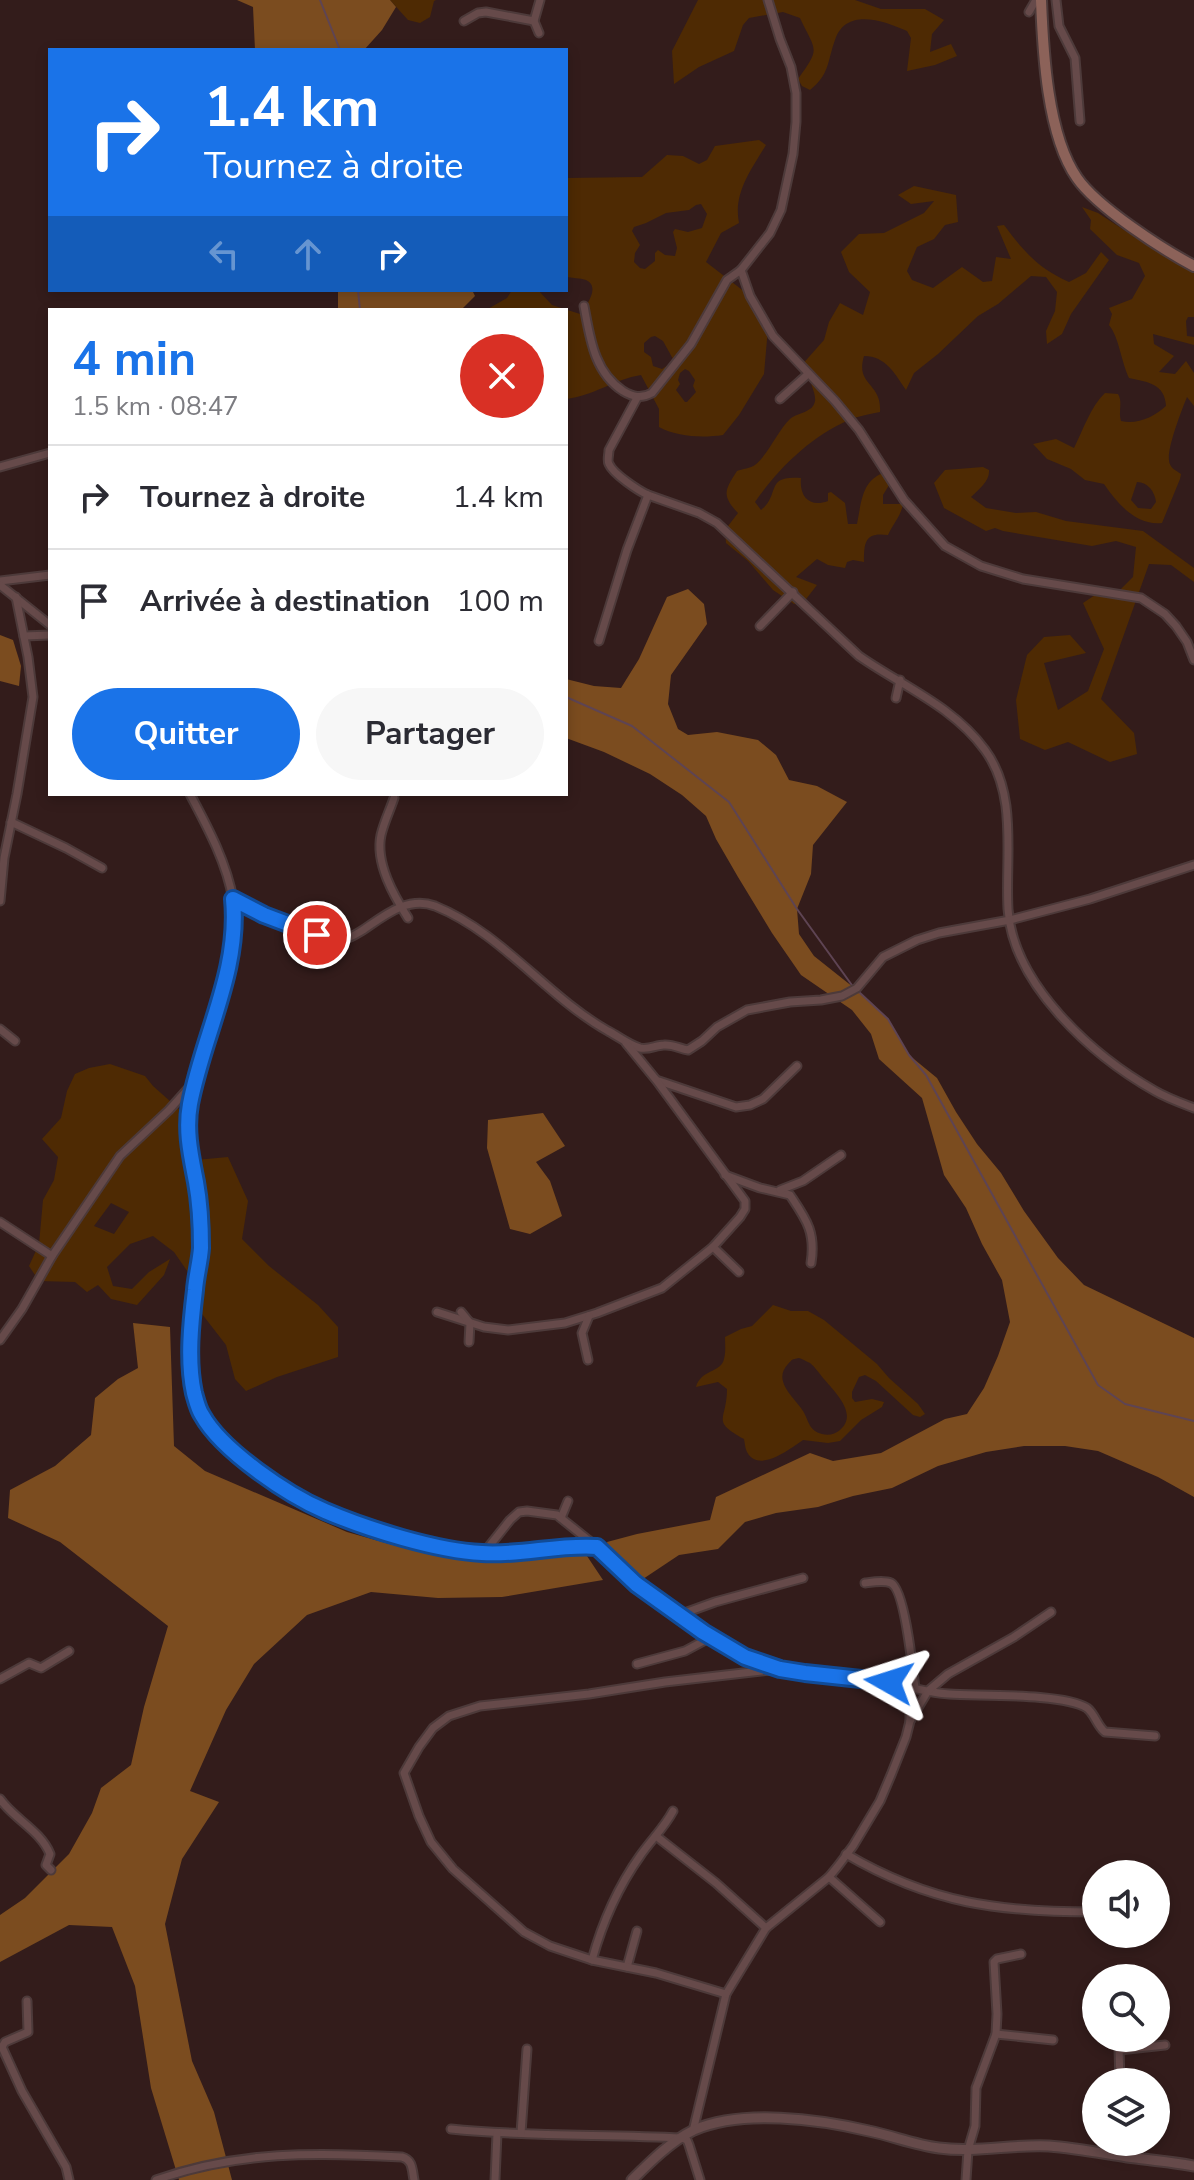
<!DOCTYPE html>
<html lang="fr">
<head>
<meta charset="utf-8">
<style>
  body { margin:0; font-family:"Nunito Sans",sans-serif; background:#f7f7f7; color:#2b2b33; height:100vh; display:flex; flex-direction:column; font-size:30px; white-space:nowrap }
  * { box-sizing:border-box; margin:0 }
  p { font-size:26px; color:#7c7c81 }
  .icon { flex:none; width:44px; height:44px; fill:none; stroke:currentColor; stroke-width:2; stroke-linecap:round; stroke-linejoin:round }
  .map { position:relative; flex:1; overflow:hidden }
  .sheet { position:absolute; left:48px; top:308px; width:520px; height:488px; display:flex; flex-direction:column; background:#fff; border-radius:0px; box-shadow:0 4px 12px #0003 }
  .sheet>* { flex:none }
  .banner { position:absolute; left:48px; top:48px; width:520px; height:244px; border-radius:0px; box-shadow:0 4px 12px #0003; background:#1a73e8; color:#fff; overflow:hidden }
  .tools { position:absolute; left:1082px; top:1860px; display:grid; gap:16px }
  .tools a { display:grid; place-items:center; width:88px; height:88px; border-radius:50%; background:#fff; box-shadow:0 4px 12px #0003; font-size:40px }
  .pin { position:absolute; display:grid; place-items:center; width:68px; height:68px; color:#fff; margin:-34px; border:4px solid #fff; border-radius:50%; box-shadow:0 2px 8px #0007 }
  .me { position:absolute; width:88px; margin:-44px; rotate:276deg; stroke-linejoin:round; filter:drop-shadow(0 0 6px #0008) }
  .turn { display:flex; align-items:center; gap:28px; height:168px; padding:0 24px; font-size:36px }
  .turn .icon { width:104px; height:104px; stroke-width:2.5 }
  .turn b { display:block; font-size:56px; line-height:68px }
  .lanes { display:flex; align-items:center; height:76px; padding:0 24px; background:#0003; justify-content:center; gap:40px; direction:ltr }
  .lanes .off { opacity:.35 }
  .round { display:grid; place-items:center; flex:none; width:84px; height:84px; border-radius:42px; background:#f7f7f7 }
  .summary { display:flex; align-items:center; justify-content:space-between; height:136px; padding:0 24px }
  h1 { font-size:48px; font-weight:700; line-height:60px; color:#1a73e8 }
  .primary-button { display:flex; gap:16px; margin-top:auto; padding:16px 24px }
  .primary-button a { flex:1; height:92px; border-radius:48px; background:#1a73e8; color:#fff; font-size:32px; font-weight:700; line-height:92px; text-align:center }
  .primary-button a+a { background:#f7f7f7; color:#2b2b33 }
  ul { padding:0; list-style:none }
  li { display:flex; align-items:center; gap:24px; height:104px; padding:0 24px; border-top:2px solid #e1e1e2 }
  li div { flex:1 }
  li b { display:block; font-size:30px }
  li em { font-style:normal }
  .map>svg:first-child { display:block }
  .green { fill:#4e2a03; fill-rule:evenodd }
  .forest { fill:#7b4c1f }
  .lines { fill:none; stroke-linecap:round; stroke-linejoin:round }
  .stream { stroke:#5e4453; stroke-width:2 }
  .minor-casing { stroke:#4d3a3a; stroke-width:11 }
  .tertiary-casing { stroke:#4d3a3a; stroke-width:13 }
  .secondary-casing { stroke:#4d3a3a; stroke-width:14 }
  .minor { stroke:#664a4a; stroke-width:7 }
  .tertiary { stroke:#664a4a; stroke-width:9 }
  .secondary { stroke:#8c6259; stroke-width:10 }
  .route-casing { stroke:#114b97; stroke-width:20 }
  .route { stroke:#1a73e8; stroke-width:14 }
</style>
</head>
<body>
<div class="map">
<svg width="1194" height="2180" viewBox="0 0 1194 2180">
  <rect width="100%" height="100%" fill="#331c1b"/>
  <g class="green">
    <polygon points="390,0 436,0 434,1 430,17 420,23 408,20"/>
    <path d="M698 0H855L881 9H925L944 20 932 34 930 52 951 44 957 56 935 65 907 71 911 38 907 31C884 21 846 7 835 40 827 62 830 74 810 90L802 86 798 79C821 47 816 52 800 18L783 12 749 18 743 25 734 51 699 67 674 84 672 51Z"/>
    <path d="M759 140 766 145C751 170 733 193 739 223L721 233 706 262 750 296 768 328 764 374 739 415 723 435C702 438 678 437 659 427V409L641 375C615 379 593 396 566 399V310H486L507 298 512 290H538L552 305 580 314C586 306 601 287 586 280 580 278 572 278 566 277V178L642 177 667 155 683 156 699 164 707 160 715 146ZM701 204 707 214 702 228 688 232 675 229 673 232 677 248 675 256 665 255 658 250 655 253V261L645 269 640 268 634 262 635 253 640 245 632 231 634 227 646 223 666 213 689 210 696 205ZM655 336 663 341 673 359 671 363 662 369 653 366 651 357 644 352V343L651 337ZM685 369 689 371 695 380 693 386 696 392 687 402H685L676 390 680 384 678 380 680 373Z"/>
    <path d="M914 186 956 195 958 222 945 225 934 239 917 247 907 271 912 280 933 288 962 267 983 282 992 281 996 257 1011 259 997 226 1004 225C1024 252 1038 268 1069 282L1086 273 1101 252 1109 260 1071 314 1062 334 1047 344 1046 331 1055 311 1057 292 1046 277 1031 276 998 304 978 316 938 354 914 373 906 390C895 374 886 356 864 356 855 386 882 382 880 412 870 414 859 416 849 420 810 437 779 468 755 502L761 510C781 494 764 475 801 478 799 497 810 508 828 501V493L831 492 845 503 848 524H857C862 499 862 477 890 471L894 477 883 495V504H903C901 516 893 524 888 535 865 532 864 542 864 562L853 560 847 562 845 568 828 565 817 559 796 577 817 585 803 603 794 604 773 590 748 561 726 543 725 530 738 513C721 495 725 490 737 471 742 469 751 468 755 465 768 455 778 430 790 419 798 412 813 413 815 401 816 393 810 385 810 377L800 367 824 340 829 322 840 303 863 315 870 292 849 272 841 252 859 234 884 233 924 213 934 201 911 204 898 195Z"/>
    <path d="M1082 207 1098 213 1150 247 1194 269V317H1188L1186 321 1187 336 1194 337V345L1153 334 1154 344 1174 356 1159 372 1175 374 1186 361 1194 373V406L1187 397C1182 409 1167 448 1169 460 1169 467 1175 470 1181 474L1180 479 1162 523C1136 526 1117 503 1104 484L1085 480 1071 469 1047 459 1033 444 1056 439 1074 448C1083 430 1091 406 1105 393L1118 394C1123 402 1118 412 1121 421 1137 425 1154 417 1166 406 1165 384 1148 382 1129 378 1121 361 1119 337 1109 325L1112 314 1109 308 1132 299 1145 276 1139 263 1117 255 1090 229 1091 220ZM1137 482C1148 482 1155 492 1156 502L1151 509 1138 508 1131 500Z"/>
    <path d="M983 467 989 470C990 481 979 489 971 497L986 508 1016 513 1036 512 1066 521 1143 531 1194 568V582L1171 565 1149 564 1101 699 1134 733 1137 754 1110 762 1068 742 1045 750 1020 739 1016 700 1027 655 1044 637 1070 635 1086 653 1044 663 1058 710 1088 691 1104 649 1083 603 1095 595 1113 597 1133 577 1136 547 1116 541 1092 546 1003 531 995 528 986 531 944 508 934 483 945 470Z"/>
    <path d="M110 1064 145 1076 153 1086 180 1110 185 1161 228 1157 248 1201 242 1239 269 1266 318 1305 338 1327V1357L277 1377 246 1391 235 1379 226 1345 202 1314 201 1291 174 1252 153 1236 130 1244 107 1267 113 1286 132 1289 149 1272 170 1259 164 1275 137 1305 111 1299 98 1285 87 1292 75 1282 39 1281 29 1266 39 1244 43 1200 54 1180 58 1157 42 1139 61 1118 67 1091 75 1074 89 1068ZM111 1203 129 1212 114 1234 94 1226Z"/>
    <path d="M773 1305 791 1311H808L824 1320 877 1364 889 1378 918 1404 925 1414 920 1417 913 1415 876 1381 865 1375 859 1377 852 1392V1398L855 1402 872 1399 884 1402 882 1407 861 1420 840 1441 828 1443 803 1440C791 1448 759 1474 747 1452 745 1448 745 1444 744 1439 710 1420 727 1421 727 1389L718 1382 696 1387C701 1369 721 1373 724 1359 726 1352 725 1344 725 1337L741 1329 752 1326ZM799 1358C800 1358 810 1363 810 1363 815 1367 819 1373 823 1378 834 1391 859 1414 840 1430 835 1434 829 1436 822 1434 809 1431 809 1421 803 1411 794 1397 772 1381 788 1364 794 1358 791 1360 799 1358Z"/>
  </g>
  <g class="forest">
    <polygon points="237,0 390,0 396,7 382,30 364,50 255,50 253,7"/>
    <polygon points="338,290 472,290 475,296 461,310 338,310"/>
    <path d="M688 589 704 604 707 624 671 675 668 704 678 729 688 735 717 732 758 740 776 755 789 780 817 786 847 802 813 845 811 874 797 909 799 934 814 956 853 987 888 1019 909 1055 937 1078 956 1112 977 1144 1001 1173 1024 1211 1058 1258 1084 1285 1194 1338V1497L1158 1477 1098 1451 1065 1446H1024L986 1452 938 1466 892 1488 853 1496 818 1507 776 1513 745 1522 718 1549 679 1555 640 1581C617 1571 611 1568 607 1542L637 1534 710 1520 716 1497 810 1453 833 1461 881 1453 945 1419 967 1414 984 1388 998 1356 1010 1322 1002 1280 982 1244 966 1208 944 1175 922 1098 879 1059 871 1034 852 1010 801 975 772 933 738 877 716 839 706 816 682 795 650 774 604 752 566 738V679L594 686 621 688 639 659 667 597Z"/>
    <polygon points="0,635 13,640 21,666 19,686 0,681"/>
    <polygon points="543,1113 565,1146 536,1162 550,1181 562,1216 530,1234 510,1229 487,1148 488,1120"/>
    <polygon points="133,1323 170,1327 174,1446 205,1471 347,1532 393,1545 446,1552 491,1562 526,1554 581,1547 603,1580 502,1597 438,1598 371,1592 307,1615 254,1664 226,1710 190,1791 219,1802 182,1859 165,1924 192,2061 214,2112 232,2180 179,2180 151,2088 135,1986 112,1927 69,1925 0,1962 0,1915 25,1898 69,1854 92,1813 101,1788 131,1765 144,1707 168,1626 60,1542 8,1518 10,1490 55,1466 91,1435 95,1398 118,1379 138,1368"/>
  </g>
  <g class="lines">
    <g class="stream">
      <polyline points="320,0 340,50"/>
      <polyline points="358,290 360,310"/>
      <polyline points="566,697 632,726 729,802 797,909 854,988"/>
      <polyline points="859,992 888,1019 909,1055 926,1075 1098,1385 1125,1404 1194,1421"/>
    </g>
    <defs>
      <g id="minor">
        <polyline points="1056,0 1059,26 1075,58 1080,121"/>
        <polyline points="1029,12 1036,0 1041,0"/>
        <polyline points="464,21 478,13 486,12 534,21"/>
        <polyline points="539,33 534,21 540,0"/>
        <polyline points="741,270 750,296 773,336 835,401 859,430 904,500 945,546 981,566 1023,579 1141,598 1165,614 1176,626 1187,642 1194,660"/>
        <path d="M584 306C590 338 594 372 623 391 633 397 641 399 652 393L691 344 727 280 741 270 770 233 781 210 793 154 796 122V93L791 67 780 39 768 0"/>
        <polyline points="780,399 808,374"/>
        <polyline points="0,467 50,453"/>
        <path d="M648 495 699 513 717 523 859 656C902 686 953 706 985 750 1018 795 1005 856 1008 909 1013 985 1093 1056 1155 1091 1167 1098 1181 1103 1194 1108"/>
        <polyline points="0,581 50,575"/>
        <polyline points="0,585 50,625"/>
        <polyline points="760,626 793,592"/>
        <polyline points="24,636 50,635"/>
        <path d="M599 641 627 550 648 495C639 491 613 474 609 464 607 461 609 454 609 450L637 398"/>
        <polyline points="896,698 900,680"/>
        <path d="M190 794C207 826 227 863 233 900 244 966 201 1041 190 1105 182 1150 203 1201 201 1249 200 1263 196 1277 195 1291 191 1323 186 1362 194 1393 196 1401 199 1410 202 1416 224 1451 287 1496 325 1512 367 1529 437 1551 482 1553 520 1556 559 1544 597 1547L636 1584 703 1632 745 1657 780 1669 889 1682 900 1685 906 1693 910 1707V1721L906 1737 891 1775 880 1801 853 1846 838 1866 829 1877 766 1928 726 1994 693 2131"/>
        <path d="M394 798C390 810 384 822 381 835 375 863 394 896 408 918"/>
        <polyline points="11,822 66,848 102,868"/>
        <path d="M233 899C259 912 313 941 341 939 350 939 356 934 363 930 385 915 408 896 435 906 502 933 546 996 608 1031 618 1036 629 1045 640 1048 649 1050 656 1045 664 1045 673 1044 680 1049 688 1050L702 1041 717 1027 747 1010 790 1002 821 1000 842 996 857 988 883 957 917 940 939 933 1010 920 1090 899 1194 865"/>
        <polyline points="0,901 4,858 17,794 33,697 28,657 16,597"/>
        <polyline points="0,1029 15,1041"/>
        <polyline points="659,1081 736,1107 750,1105 763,1099 797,1066"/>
        <path d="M725 1175 760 1188 790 1195C806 1219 816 1232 811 1263"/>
        <polyline points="780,1190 803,1181 841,1155"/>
        <polyline points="0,1222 52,1256"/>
        <polyline points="713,1247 739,1272"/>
        <polyline points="437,1312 484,1327 508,1330 565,1323 597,1313 662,1288 713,1247 740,1217 745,1209 745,1201 657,1081 626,1043"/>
        <polyline points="461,1312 470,1323 469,1342"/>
        <polyline points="0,1340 22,1309 52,1256 120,1156 169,1110 195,1081"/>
        <polyline points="588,1360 582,1333 589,1316"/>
        <polyline points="561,1518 568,1501"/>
        <polyline points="483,1554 510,1520 519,1512 527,1511 557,1515 597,1547"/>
        <path d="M865 1583C873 1582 884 1580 891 1583 905 1590 913 1672 915 1689"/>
        <polyline points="679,1615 715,1602 803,1578"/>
        <polyline points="637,1664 685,1651 711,1637"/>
        <polyline points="0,1679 29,1663 41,1668 69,1651"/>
        <path d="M900 1685C916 1689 932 1693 949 1694 979 1696 1064 1693 1087 1708 1095 1714 1097 1726 1105 1732L1155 1736"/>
        <polyline points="910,1721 928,1691 948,1674 1014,1637 1051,1612"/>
        <path d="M0 1799C14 1819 41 1831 50 1854L46 1865 51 1870"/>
        <polyline points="656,1836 716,1883 766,1928"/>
        <path d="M846 1854C931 1904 1000 1912 1096 1912"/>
        <polyline points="829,1877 880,1922"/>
        <path d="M592 1960C602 1924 618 1887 640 1856 651 1840 664 1828 673 1811"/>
        <polyline points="627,1967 637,1931"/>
        <polyline points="726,1994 656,1973 592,1960 550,1946 524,1932 453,1869 431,1842 419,1816 404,1773 419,1747 433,1728 449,1716 480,1706 589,1694 665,1682 778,1669"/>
        <polyline points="27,2001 28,2032 5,2042 2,2047 22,2091 66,2167 69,2180"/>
        <polyline points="996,2034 1053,2040"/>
        <polyline points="1119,2048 1120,2082"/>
        <polyline points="1119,2050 1165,2045"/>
        <path d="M451 2129C528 2137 605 2134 682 2138L687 2140 689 2145 700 2180"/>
        <polyline points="521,2133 527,2049"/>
        <polyline points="1113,2154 1113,2142"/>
        <path d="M156 2180C238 2151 316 2152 402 2157 413 2160 412 2170 414 2180"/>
        <polyline points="495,2180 497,2133"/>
        <polyline points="966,2180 968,2150 975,2126 976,2088 996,2034 997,2014 994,1962 997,1959 1021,1954"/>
      </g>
      <path id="tertiary" d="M632 2180C650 2162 671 2141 694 2130 742 2109 818 2119 869 2131 893 2136 915 2145 939 2148 976 2153 1012 2144 1049 2146 1075 2148 1101 2153 1127 2157 1150 2160 1172 2162 1194 2166"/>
      <path id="secondary" d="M1041 0C1043 51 1047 135 1077 178 1097 207 1162 249 1194 266"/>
    </defs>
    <use href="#minor" class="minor-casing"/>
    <use href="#tertiary" class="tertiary-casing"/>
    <use href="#secondary" class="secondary-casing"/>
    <use href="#minor" class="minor"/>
    <use href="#tertiary" class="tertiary"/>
    <use href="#secondary" class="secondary"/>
  </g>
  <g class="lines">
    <defs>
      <path id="route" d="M317 935 264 915 233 899C240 971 203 1035 190 1104 185 1131 191 1156 196 1182 200 1204 201 1226 201 1248 200 1262 196 1276 195 1290 191 1323 187 1361 194 1393 196 1400 198 1409 202 1415 222 1451 288 1495 325 1511 367 1529 437 1551 482 1553 520 1556 558 1544 597 1547L636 1584 703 1632 745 1657 780 1669 805 1673 889 1682"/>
    </defs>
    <use href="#route" class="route-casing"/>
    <use href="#route" class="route"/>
  </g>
</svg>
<div class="tools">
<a><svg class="icon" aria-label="sound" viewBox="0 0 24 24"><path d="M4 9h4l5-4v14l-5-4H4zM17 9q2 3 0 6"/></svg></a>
<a><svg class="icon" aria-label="search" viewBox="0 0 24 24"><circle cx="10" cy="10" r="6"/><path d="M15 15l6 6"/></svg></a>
<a><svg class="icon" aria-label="layers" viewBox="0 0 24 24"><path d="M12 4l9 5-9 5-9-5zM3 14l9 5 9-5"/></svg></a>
</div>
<div class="pin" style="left:317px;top:935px;background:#d93025"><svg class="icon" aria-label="arrive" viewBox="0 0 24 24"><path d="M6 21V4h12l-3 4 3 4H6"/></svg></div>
<svg class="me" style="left:889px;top:1682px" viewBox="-20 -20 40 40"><path d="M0-17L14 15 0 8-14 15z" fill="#1a73e8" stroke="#fff" stroke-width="4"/></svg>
<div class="banner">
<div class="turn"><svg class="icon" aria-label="right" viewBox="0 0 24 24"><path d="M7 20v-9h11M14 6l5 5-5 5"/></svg><div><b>1.4 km</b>Tournez à droite</div></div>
<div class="lanes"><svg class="icon off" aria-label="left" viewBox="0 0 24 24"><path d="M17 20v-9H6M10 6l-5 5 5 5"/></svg><svg class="icon off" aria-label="ahead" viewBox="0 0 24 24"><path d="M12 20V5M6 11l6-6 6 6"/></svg><svg class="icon" aria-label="right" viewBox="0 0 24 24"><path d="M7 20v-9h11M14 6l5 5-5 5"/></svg></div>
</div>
<section class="sheet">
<div class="summary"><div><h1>4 min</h1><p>1.5 km · 08:47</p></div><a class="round" style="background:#d93025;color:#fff"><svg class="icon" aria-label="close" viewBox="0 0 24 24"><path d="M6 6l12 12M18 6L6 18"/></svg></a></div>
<ul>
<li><svg class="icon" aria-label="right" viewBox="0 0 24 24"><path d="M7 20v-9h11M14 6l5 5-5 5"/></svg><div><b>Tournez à droite</b></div><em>1.4 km</em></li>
<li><svg class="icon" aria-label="arrive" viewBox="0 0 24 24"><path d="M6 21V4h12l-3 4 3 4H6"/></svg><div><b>Arrivée à destination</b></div><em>100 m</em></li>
</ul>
<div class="primary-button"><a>Quitter</a><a>Partager</a></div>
</section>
</div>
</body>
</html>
